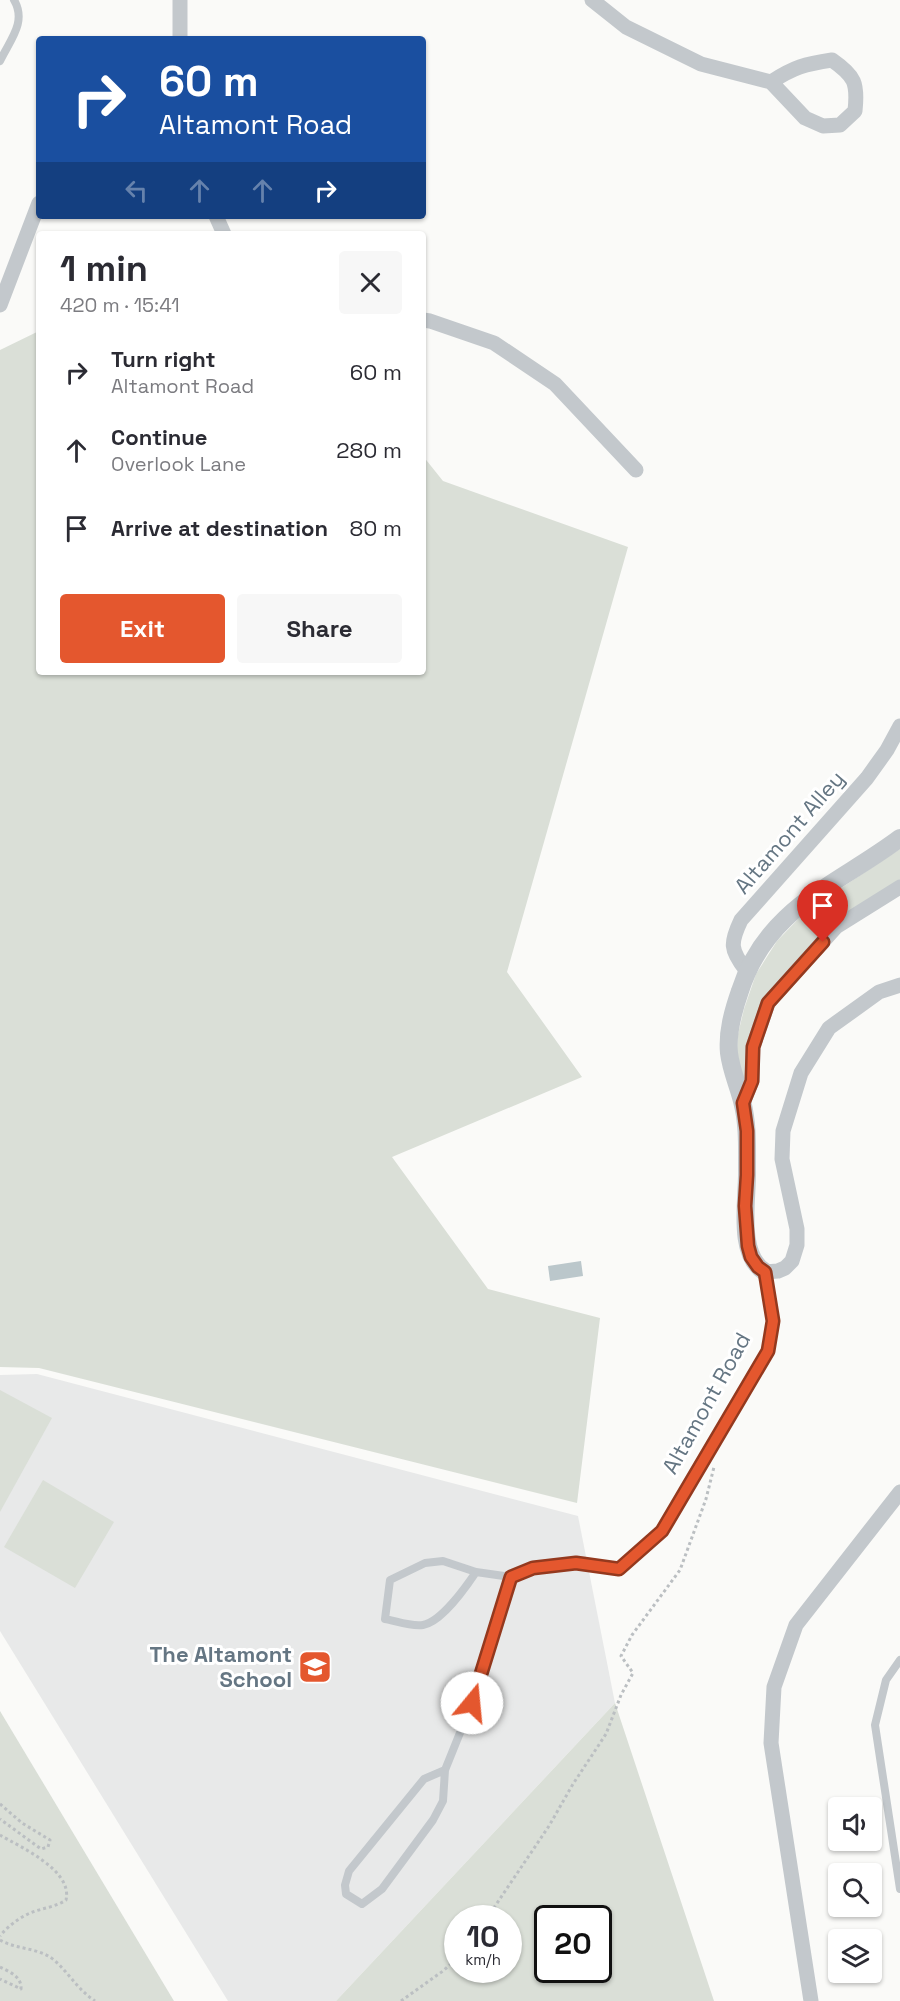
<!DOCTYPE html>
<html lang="en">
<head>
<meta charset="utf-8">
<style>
  body { margin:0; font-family:"Space Grotesk",sans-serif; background:#f7f7f7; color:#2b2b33; height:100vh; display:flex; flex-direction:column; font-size:22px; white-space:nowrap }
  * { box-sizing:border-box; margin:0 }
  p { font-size:20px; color:#7c7c81 }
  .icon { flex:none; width:33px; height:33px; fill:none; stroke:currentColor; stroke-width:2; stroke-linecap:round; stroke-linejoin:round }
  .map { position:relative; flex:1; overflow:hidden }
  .details { position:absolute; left:36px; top:231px; width:390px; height:444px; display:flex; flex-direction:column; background:#fff; border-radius:6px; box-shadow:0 2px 4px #0004 }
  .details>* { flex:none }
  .guide { position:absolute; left:36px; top:36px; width:390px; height:183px; border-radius:6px; box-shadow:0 2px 4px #0004; background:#1a4fa0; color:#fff; overflow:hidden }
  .controls { position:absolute; left:828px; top:1797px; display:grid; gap:12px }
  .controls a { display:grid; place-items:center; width:54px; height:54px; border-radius:6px; background:#fff; box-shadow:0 2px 4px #0004; font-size:30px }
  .speed { position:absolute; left:444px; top:1905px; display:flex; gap:12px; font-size:30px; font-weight:700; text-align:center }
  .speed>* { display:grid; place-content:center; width:78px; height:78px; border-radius:50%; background:#fff; box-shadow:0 2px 4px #0004; line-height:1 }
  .speed small { font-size:15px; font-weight:400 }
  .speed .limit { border:3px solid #111; border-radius:9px; background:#fff; color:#111 }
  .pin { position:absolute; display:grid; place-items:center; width:51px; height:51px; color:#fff; margin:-62px -26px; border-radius:50% 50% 50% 0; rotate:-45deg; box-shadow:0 0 6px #0007 }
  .pin .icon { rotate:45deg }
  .me { position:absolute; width:66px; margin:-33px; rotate:17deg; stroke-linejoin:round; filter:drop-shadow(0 0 4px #0008) }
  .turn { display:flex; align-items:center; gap:21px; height:126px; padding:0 24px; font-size:27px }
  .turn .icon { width:78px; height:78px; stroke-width:2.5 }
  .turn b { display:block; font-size:42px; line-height:51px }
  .lanes { display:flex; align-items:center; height:57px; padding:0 24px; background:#0003; justify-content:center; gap:30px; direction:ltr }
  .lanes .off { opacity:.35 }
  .round { display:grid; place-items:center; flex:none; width:63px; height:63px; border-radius:6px; background:#f7f7f7 }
  .summary { display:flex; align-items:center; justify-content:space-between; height:102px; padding:0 24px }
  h1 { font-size:36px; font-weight:600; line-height:45px }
  .button { display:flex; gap:12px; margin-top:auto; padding:12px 24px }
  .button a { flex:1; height:69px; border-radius:6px; background:#e4572e; color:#fff; font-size:24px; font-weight:600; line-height:69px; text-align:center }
  .button a+a { background:#f7f7f7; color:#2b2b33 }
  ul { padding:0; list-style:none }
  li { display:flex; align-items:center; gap:18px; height:78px; padding:0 24px }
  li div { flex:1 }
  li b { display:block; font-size:22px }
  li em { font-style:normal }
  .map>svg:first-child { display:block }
  .built { fill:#e8e9e9 }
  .green { fill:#dadfd7; fill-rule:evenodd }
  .water { fill:#bbc7cb }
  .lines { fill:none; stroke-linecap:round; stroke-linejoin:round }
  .path { stroke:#bbbfc2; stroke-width:3; stroke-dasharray:3 3; stroke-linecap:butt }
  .service { stroke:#c3c8cc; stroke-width:8 }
  .minor { stroke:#c3c8cc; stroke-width:15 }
  .tertiary { stroke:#c3c8cc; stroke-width:18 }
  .route-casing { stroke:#94391e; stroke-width:15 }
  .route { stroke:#e4572e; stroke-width:10 }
  .labels { text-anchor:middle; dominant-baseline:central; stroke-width:6; stroke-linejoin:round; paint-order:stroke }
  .street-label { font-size:22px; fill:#657683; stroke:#fff }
  .poi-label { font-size:22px; font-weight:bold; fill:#657683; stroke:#fff; text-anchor:end }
</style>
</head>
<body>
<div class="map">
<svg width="900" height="2001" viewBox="0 0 900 2001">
  <rect width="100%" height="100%" fill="#fafaf8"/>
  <polygon class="built" points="37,1374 578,1516 615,1703 336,2001 228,2001 0,1631 0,1375"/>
  <g class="green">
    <polygon points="39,331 39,672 423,672 423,456 443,481 628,547 507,972 582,1077 392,1157 488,1289 600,1318 577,1503 39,1368 0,1367 0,350"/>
    <polygon points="900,849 900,881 779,980 745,1079 742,1079 737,1051 738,1034 744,1009 756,974 777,941 805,912"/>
    <polygon points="0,1390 52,1418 0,1512"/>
    <polygon points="43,1480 114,1522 75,1588 4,1547"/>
    <path d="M615 1703 714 2001H336ZM458 1918H508V1970H458ZM548 1918H598V1970H548Z"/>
    <polygon points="0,1711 174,2001 0,2001"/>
  </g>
  <polygon class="water" points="581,1261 583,1276 550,1281 548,1266"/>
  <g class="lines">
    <g class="path">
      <polyline points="0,1804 22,1823 50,1840 48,1847 41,1849 0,1819"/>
      <path d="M0 1835C20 1847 73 1870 66 1900 56 1907 42 1908 30 1913 19 1918 8 1926 0 1936"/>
      <polyline points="487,1918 549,1826 573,1784 606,1734 621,1695 633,1673 621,1656 632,1635 680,1570 706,1499 714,1467"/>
      <path d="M0 1940C17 1950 38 1947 54 1960 69 1973 78 1990 95 2001"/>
      <path d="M0 1967C10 1972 22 1977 21 1989L0 1979"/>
      <polyline points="401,2001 443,1971 458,1957"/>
    </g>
    <g class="service">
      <path d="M0 61C10 40 27 22 14 0"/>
      <path d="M476 1572 443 1561 425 1563 390 1580 385 1619C396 1621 412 1627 423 1625 441 1622 466 1587 476 1572L511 1577"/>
      <polyline points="900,1660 886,1680 875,1725 900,1889"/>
      <polyline points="445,1770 424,1779 349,1871 345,1885 346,1894 362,1904 382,1889 433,1820 443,1801 445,1770 472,1703 511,1577 533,1568 576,1563 619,1569 662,1531 768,1351 773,1321 765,1272"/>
    </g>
    <g class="minor">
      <polyline points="180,0 180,39"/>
      <path d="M592 0 626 27 701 64 771 82 805 118 823 126 840 125 855 111C858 83 855 76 832 60 805 64 794 67 771 82"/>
      <polyline points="216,216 224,234"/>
      <polyline points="0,305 39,203"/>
      <polyline points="423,320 430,321 494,343 555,384 636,470"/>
      <path d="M746 970C730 950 730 943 741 920L867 778 887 750 900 726"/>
      <polyline points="743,1103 752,1081 753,1047 768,1003 836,927 900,887"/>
      <polyline points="765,1272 778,1271 785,1268 792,1261 797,1245 797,1229 782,1159 783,1131 801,1073 829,1028 879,992 900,985"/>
      <polyline points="811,2001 771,1743 774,1687 796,1625 900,1492"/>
    </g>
    <path class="tertiary" d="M765 1272C736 1254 748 1198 747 1169 747 1147 748 1124 742 1101 738 1085 731 1070 729 1053 727 1032 733 1011 740 991 767 907 836 886 900 838"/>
  </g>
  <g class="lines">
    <defs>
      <polyline id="route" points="472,1703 511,1577 533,1568 576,1563 619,1569 662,1531 768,1351 773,1321 765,1272 758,1267 751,1257 748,1246 745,1206 747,1175 747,1131 743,1103 752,1081 753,1047 768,1003 823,942"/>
    </defs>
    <use href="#route" class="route-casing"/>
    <use href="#route" class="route"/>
  </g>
  <defs>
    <symbol id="school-square" viewBox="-11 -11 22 22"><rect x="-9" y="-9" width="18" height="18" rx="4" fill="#e4572e" stroke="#fff"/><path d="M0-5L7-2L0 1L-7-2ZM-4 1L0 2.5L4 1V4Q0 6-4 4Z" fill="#fff"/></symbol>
  </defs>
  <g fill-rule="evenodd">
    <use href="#school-square" x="296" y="1648" width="38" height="38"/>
  </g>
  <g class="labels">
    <g class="street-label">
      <text transform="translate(789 832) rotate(-49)">Altamont Alley</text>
      <text transform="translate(706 1403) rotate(-61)">Altamont Road</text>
    </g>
    <g class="poi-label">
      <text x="292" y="1654">The Altamont<tspan x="292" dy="25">School</tspan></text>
    </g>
  </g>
</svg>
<div class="controls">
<a><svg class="icon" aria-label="sound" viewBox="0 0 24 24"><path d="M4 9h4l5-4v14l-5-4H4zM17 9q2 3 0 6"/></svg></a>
<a><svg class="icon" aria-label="search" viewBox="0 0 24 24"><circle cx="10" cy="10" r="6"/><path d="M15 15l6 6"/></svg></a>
<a><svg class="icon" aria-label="layers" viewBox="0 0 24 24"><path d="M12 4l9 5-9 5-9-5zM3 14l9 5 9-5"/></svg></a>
</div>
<div class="speed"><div>10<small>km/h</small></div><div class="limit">20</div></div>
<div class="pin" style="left:823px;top:942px;background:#d93025"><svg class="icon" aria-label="arrive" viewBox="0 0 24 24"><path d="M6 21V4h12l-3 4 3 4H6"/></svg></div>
<svg class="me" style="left:472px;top:1703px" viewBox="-20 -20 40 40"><circle r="19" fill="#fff"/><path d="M0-13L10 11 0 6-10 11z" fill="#e4572e"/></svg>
<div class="guide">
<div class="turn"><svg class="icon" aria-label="right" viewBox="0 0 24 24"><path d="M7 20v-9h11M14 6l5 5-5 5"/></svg><div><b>60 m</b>Altamont Road</div></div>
<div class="lanes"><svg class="icon off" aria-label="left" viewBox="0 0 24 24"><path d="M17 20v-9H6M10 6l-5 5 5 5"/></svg><svg class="icon off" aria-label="ahead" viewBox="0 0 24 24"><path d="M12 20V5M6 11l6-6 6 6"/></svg><svg class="icon off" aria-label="ahead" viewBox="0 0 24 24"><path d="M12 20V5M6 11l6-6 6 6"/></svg><svg class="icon" aria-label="right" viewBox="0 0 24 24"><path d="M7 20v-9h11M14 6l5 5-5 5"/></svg></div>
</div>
<section class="details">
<div class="summary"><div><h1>1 min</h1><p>420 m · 15:41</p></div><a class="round"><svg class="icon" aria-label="close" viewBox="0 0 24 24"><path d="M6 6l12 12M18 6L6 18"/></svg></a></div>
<ul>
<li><svg class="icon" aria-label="right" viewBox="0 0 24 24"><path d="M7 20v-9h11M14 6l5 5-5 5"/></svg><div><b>Turn right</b><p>Altamont Road</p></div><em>60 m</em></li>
<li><svg class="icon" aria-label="ahead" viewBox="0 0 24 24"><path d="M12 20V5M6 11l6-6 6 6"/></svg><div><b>Continue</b><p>Overlook Lane</p></div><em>280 m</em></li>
<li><svg class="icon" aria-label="arrive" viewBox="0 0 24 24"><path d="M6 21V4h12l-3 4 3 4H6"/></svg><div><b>Arrive at destination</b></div><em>80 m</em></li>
</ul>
<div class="button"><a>Exit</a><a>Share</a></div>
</section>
</div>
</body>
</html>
